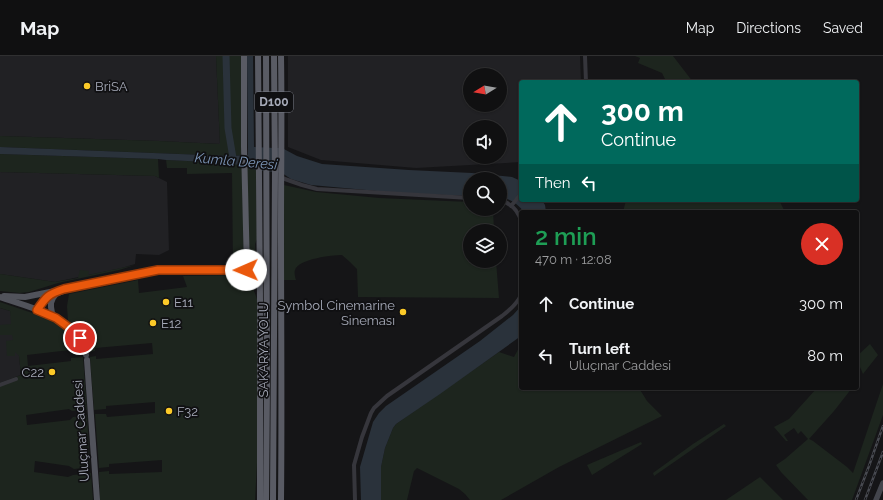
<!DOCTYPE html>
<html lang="en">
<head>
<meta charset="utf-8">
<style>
  body { margin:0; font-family:Raleway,sans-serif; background:#1e1e1f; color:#f1f3f6; height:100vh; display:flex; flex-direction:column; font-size:15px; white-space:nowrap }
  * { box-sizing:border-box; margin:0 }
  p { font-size:13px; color:#9c9d9f }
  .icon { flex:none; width:22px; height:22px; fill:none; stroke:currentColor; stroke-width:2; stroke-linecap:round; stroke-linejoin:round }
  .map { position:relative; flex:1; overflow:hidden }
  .panel { position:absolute; left:519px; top:154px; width:340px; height:180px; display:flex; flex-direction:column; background:#101011; border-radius:4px; box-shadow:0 1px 3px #0004,0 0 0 1px #303031 }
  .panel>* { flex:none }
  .guide { position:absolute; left:519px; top:24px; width:340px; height:122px; border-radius:4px; box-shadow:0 1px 3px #0004,0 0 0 1px #303031; background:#00695c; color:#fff; overflow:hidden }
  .needle { width:26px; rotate:259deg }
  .controls { position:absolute; left:463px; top:12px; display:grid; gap:8px }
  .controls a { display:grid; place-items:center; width:44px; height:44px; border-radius:50%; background:#101011; box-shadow:0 1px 3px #0004,0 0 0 1px #303031; font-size:20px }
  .pin { position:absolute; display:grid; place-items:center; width:34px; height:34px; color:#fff; margin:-17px; border:2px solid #fff; border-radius:50%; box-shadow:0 1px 4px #0007 }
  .me { position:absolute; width:44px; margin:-22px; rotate:269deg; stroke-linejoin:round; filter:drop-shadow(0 0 3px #0008) }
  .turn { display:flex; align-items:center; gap:14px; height:84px; padding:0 16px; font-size:18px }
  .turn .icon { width:52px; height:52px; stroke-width:2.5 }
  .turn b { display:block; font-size:28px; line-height:34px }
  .then { display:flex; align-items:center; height:38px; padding:0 16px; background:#0003; gap:8px; font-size:15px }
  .round { display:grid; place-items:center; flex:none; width:42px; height:42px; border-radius:21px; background:#1e1e1f }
  .headline { display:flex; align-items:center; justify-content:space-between; height:68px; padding:0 16px }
  h1 { font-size:24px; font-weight:600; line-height:30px; color:#1e9e55 }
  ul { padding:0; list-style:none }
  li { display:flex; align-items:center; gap:12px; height:52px; padding:0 16px }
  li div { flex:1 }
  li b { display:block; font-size:15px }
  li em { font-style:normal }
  header { display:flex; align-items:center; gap:24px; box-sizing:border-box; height:56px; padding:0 20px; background:#101011; border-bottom:1px solid #303031 }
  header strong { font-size:19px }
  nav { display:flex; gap:22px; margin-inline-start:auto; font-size:14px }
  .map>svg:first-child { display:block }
  .built { fill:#212124; fill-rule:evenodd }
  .green { fill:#1d251e }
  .water { fill:#2a323b }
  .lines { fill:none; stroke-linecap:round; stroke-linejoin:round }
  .river { stroke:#2a323b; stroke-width:7 }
  .minor { stroke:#36363c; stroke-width:4 }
  .secondary { stroke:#43454c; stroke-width:5.5 }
  .primary { stroke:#51535b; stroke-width:6 }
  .trunk { stroke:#595b64; stroke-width:6 }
  .rail-casing { stroke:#484a51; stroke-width:2.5 }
  .rail { stroke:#101012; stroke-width:1; stroke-dasharray:3; stroke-linecap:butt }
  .route-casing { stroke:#983908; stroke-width:10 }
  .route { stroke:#ea580c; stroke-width:7 }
  .poi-dot { fill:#fcca28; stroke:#101012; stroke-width:1.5 }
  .labels { text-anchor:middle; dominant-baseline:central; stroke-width:3.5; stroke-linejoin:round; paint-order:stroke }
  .shield { fill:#101012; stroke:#797c86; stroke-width:1 }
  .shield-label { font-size:12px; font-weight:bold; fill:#a6aab8 }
  .poi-label { font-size:13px; fill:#a6aab8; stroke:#101012; text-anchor:start }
  .street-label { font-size:13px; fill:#a6aab8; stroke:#101012 }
  .water-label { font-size:14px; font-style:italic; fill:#7b94b5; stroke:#101012 }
</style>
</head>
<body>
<header>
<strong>Map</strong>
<nav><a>Map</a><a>Directions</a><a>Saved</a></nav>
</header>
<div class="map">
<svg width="883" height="444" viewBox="0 0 883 444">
  <rect width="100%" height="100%" fill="#151517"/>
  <g class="built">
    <polygon points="0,0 216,0 220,88 159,85 0,80"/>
    <path d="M288 0H580L581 26H521V106L416 112 321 104 288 91ZM470 19H500V49H470ZM470 71H500V101H470Z"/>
    <polygon points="0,116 155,120 167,126 169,194 159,199 136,198 135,208 122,212 55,226 0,218"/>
    <polygon points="0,252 10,255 19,300 21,319 0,327"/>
  </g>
  <g class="green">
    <polygon points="216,0 241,0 241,99 230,100 0,91 0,80 159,85 220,88"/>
    <polygon points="635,0 673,0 693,26 664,26 665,23 662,17 638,7 640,2"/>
    <polygon points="0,98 158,103 159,122 155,120 0,116"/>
    <path d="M166 104 187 105 242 109 244 201C243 209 240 209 233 209L232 117 187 118V112H167Z"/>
    <polygon points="247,111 256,114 257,183 255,188 256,209 253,210 250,209 249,205"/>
    <path d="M284 129 316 136 379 142 470 146V153H493L494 175H470V205H496L499 242 358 241 357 213 350 206 342 199C332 199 298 203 295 214 294 216 295 221 296 224H284Z"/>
    <polygon points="626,144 779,144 785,156 772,156 770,154 769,156 623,156"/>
    <polygon points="135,209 119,214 58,227 29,236 20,237 0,235 0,218 55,226 78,222 80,214 89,215 88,219"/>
    <polygon points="248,219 257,243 257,407 255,444 100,444 99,416 109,415 109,418 162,416 162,404 109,408 109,411 99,412 95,358 106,358 107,361 155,357 155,346 106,350 106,353 94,354 90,301 96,300 96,303 153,298 152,287 95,292 95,295 89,296 86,286 82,280 68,265 67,250 69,238 138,224 139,237 187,231 183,220"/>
    <polygon points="0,246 56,265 74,279 80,287 83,296 71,297 70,294 27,299 28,310 71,305 71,302 83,301 87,354 72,355 69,353 26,359 27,369 70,364 73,361 87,359 90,411 74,413 69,410 35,405 34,416 68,421 73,419 91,417 93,444 0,444 0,327 21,319 19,300 15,296 15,300 7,300 6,285 13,284 12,279 0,279 0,269 11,268 10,255 0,252"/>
    <polygon points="521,288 521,332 639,332 647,345 662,360 559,411 501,444 470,444 465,438 459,433 417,412 414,415 407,444 381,444 381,411 385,392 393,372 396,368 499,296 514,301"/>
    <polygon points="870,288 878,299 863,318 857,304 857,300"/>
    <polygon points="883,328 883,359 852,444 808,444 781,416 776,409 785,403 808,383 801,375 798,378 794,372 784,379 788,385 786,385 774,371 789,363 817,332 852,332 834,355 809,383 813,385 847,411 853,417"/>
    <polygon points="724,368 726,370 654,420 653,417 693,388"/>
    <polygon points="641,386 642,388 592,419 587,409"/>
    <polygon points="760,421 783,444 726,444"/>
  </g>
  <g class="water">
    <path d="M247 0H253L254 91 275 92H282L297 100 322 108 409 114 472 117 512 121 521 125V144H542L545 149 546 156H524C518 148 511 143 500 141V123H470V140L399 137 311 129 291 123 282 117 256 114 242 109 187 105 166 104 158 103 0 98V91L230 100 248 99Z"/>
    <polygon points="521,250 521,280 440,338 396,368 393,372 385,392 381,411 381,444 361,444 360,411 373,366 379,357 386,350 480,285 513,259"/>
  </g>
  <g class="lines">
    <polyline class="river" points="226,0 228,72 233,102"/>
    <g class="minor">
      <polyline points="585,0 586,26"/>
      <polyline points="282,122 302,129 317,133 470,142"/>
      <path d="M500 144C510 147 518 154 521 165"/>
      <polyline points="511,150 521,138"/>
      <polyline points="0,329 16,323"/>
      <path d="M355 444 354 409 362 381 371 357 374 352 387 340 502 260C510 254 517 248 521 239"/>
    </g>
    <polyline class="secondary" points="876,444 883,427"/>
    <g class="primary">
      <polyline points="4,240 25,241 60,234"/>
      <path d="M0 241C26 250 66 259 81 284 84 288 85 294 86 299"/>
      <polyline points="37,254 45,242 53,237"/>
      <polyline points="56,262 52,257 51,251 51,247 53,242 56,238 73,231 142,216 158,214 247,214"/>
      <polyline points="87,304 97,444"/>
    </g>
    <g class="trunk">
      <polyline points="244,0 244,91 247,214"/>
      <polyline points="258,0 260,243 260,444"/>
      <polyline points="266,0 267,330 266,444"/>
      <path d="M247 214C253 216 257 218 260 225"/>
      <polyline points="273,444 275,117 274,0"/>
      <path d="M281 444C282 353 281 263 281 172 281 115 282 57 281 0"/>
    </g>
    <defs>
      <g id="rail">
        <polyline points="856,444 869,410 883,370"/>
        <polyline points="865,444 883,396"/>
      </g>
    </defs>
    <use href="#rail" class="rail-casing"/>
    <use href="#rail" class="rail"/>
  </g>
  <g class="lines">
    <defs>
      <path id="route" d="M80 282 71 273 56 262 37 254C46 241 48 238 64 233L158 214H246"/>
    </defs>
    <use href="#route" class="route-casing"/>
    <use href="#route" class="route"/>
  </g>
  <g class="poi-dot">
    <circle cx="87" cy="30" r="4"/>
    <circle cx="166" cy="246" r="4"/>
    <circle cx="403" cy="256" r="4"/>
    <circle cx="153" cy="267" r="4"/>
    <circle cx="52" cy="316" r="4"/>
    <circle cx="169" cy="355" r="4"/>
  </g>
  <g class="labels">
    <rect class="shield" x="255" y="36" width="38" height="20" rx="3"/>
    <g class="shield-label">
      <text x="274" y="46">D100</text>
    </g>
    <g class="poi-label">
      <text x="95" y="30">BriSA</text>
      <text x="174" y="246">E11</text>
      <text x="395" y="249" text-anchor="end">Symbol Cinemarine<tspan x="395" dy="15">Sineması</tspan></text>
      <text x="161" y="267">E12</text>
      <text x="44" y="316" text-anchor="end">C22</text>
      <text x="177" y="355">F32</text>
    </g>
    <g class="street-label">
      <text transform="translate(263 294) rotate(-90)">SAKARYA YOLU</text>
      <text transform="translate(81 375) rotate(-94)">Uluçınar Caddesi</text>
    </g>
    <g class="water-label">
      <text transform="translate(236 105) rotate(5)">Kumla Deresi</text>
    </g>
  </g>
</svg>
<div class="controls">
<a><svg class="needle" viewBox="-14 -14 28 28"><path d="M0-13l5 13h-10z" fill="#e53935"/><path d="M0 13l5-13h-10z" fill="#9c9d9f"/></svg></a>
<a><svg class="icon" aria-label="sound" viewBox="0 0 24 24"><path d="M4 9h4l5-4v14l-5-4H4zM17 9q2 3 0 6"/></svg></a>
<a><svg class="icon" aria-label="search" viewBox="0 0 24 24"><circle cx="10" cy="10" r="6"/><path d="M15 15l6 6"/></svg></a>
<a><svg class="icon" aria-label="layers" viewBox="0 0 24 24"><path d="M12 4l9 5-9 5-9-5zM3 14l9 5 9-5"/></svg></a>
</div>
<div class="pin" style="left:80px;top:282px;background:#d93025"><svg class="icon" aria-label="arrive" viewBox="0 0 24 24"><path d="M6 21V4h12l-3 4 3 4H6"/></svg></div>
<svg class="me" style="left:246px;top:214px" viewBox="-20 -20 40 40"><circle r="19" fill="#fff"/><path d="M0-13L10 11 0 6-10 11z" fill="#ea580c"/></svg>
<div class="guide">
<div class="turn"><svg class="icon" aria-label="ahead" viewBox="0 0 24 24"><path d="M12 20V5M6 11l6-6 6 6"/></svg><div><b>300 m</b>Continue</div></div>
<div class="then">Then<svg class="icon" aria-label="left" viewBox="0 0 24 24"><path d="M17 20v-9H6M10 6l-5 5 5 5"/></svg></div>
</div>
<section class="panel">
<div class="headline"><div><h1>2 min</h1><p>470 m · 12:08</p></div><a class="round" style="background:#d93025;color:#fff"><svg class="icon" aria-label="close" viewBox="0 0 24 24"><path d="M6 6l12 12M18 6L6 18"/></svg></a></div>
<ul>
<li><svg class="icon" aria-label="ahead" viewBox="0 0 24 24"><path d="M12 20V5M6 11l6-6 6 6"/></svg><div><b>Continue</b></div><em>300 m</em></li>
<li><svg class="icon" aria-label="left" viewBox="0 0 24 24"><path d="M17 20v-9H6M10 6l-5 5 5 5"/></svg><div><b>Turn left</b><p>Uluçınar Caddesi</p></div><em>80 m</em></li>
</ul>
</section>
</div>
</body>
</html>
